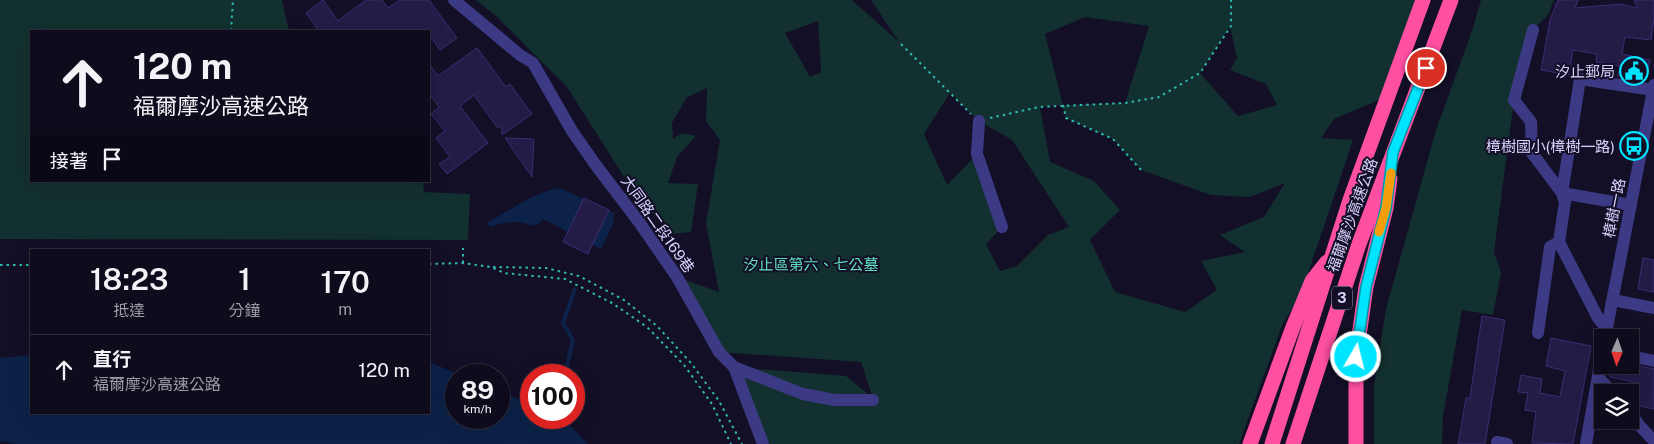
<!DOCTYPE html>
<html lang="zh-TW">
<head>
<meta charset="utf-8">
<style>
  body { margin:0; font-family:"Public Sans","Noto Sans TC",sans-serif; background:#1c1929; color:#f1f3f6; height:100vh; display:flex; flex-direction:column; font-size:19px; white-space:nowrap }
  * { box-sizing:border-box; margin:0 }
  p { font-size:16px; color:#9b9ba3 }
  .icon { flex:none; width:28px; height:28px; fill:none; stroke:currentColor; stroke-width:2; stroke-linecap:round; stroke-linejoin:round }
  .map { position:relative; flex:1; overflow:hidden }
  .side { position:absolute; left:30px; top:249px; width:400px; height:165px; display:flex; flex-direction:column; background:#0e0b1c; border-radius:0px; box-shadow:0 5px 20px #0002,0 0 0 1px #2e2b3b }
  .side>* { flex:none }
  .top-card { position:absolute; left:30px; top:30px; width:400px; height:152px; border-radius:0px; box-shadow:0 5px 20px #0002,0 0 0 1px #2e2b3b; background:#0e0b1c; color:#f1f3f6; overflow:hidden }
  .needle { width:32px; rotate:182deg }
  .tools { position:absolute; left:1594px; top:329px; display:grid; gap:10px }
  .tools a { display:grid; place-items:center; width:45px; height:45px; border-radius:0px; background:#0e0b1c; box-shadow:0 5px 20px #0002,0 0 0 1px #2e2b3b; font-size:25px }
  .speed { position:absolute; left:445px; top:364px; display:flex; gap:10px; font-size:25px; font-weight:700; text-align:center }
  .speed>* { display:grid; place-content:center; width:65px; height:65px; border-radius:50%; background:#0e0b1c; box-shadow:0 5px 20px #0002,0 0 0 1px #2e2b3b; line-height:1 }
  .speed small { font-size:12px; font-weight:400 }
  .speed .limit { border:8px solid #d22; background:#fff; color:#111 }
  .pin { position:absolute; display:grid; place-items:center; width:42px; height:42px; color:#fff; margin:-21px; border:2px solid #fff; border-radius:50%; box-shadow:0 1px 5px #0007 }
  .me { position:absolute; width:55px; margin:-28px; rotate:8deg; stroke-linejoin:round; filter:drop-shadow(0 0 4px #0008) }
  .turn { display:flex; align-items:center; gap:18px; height:105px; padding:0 20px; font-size:22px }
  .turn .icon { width:65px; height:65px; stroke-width:2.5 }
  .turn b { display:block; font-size:35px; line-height:42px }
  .then { display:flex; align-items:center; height:48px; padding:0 20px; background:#0003; gap:10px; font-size:19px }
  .eta { display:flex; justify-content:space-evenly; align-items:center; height:85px; text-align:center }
  .eta b { font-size:30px; font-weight:600; line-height:35px }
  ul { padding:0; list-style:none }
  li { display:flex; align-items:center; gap:15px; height:70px; padding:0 20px; border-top:1px solid #2e2b3b }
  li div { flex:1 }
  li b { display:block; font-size:19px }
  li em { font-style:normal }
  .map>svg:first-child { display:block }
  .green { fill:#12302f; fill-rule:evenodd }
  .water { fill:#0c2248 }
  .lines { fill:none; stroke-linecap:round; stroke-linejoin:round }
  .stream { stroke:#0c2248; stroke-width:4 }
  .building { fill:#241b47; stroke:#3b2d73 }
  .path { stroke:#2fb8b0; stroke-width:2; stroke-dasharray:2.5 4; stroke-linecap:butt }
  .minor { stroke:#3d3a85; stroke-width:12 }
  .highway { stroke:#ff4fa3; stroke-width:15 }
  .route-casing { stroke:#0095a6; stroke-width:12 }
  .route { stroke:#00e5ff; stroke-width:9 }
  .slow { stroke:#f59e0b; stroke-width:9 }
  .labels { text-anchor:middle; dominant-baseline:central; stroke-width:4; stroke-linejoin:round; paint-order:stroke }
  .shield { fill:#130f26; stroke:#9e99be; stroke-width:1 }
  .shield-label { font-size:14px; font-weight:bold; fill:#d9d4ff }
  .poi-label { font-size:15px; fill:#d9d4ff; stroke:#130f26; text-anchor:end }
  .street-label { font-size:15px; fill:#d9d4ff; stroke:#130f26 }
  .park-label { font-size:15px; fill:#5fe0c0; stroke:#130f26 }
</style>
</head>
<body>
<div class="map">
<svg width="1654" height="444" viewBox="0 0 1654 444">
  <rect width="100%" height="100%" fill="#130f26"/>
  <g class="green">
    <polygon points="0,0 282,0 289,31 31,31 31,181 423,181 424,192 470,194 468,240 0,239"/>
    <path d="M476 0H852L899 42 871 0H1423L1393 94 1334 119 1321 138 1353 140 1300 297 1283 323 1239 444H763L734 367 846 376 873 398 861 362 719 352 677 277 719 292 706 223 720 140 706 121 707 88 686 98 672 123 673 139 682 133 696 136 677 157 668 183 698 184 691 232 672 234 638 199 567 87 496 16ZM1085 17 1149 26 1125 103 1063 105 1045 34ZM818 21 821 72 810 77 785 33ZM1230 27 1237 58 1230 70 1266 84 1277 105 1238 116 1200 73ZM950 93 979 121 1012 140 1069 227 1048 235 1017 266 1000 271 986 244 1002 227 977 154 947 185 924 134ZM1062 105 1066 118 1113 139 1141 170 1211 195 1250 197 1285 183 1264 217 1220 235 1245 252 1201 261 1217 290 1185 312 1115 292 1090 240 1120 210 1094 181 1050 162 1040 107Z"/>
    <polygon points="1481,0 1554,0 1548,15 1533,30 1514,100 1494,252 1501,273 1493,315 1462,310 1443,416 1442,444 1374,444 1374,385 1386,309 1436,130 1472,31"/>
  </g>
  <g class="water">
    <path d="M560 188 614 213 613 224 601 249 543 219 540 223 533 226C519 219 505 222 490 227L487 223C510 210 534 192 560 188Z"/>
    <polygon points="31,355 31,412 429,412 429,362 461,375 456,375 456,418 499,418 499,391 531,404 531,418 563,418 588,444 15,444 0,441 0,358"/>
  </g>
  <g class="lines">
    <polyline class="stream" points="565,375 573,340 563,323 575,289"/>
  </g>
  <g class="building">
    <polygon points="323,0 338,21 366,0 382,0 388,8 400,0 429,0 457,38 440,50 429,34 429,31 319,31 306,13"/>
    <polygon points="1558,0 1578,0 1575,8 1620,4 1637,8 1634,0 1654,0 1654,19 1651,40 1625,37 1622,54 1650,60 1646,80 1618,76 1620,66 1596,62 1597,54 1573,50 1569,75 1541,70 1550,20"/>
    <polygon points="477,48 506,87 510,84 532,114 502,135 502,127 497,127 474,95 460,106 488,143 447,174 439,164 450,157 436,138 445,131 431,114 439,107 429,93 429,64 438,76"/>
    <polygon points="505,138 534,139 532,177"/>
    <polygon points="584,198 609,210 588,254 563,242"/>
    <polygon points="1643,258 1654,260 1654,292 1638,289"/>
    <polygon points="1482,316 1505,320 1485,444 1458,444 1466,398 1470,398"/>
    <polygon points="1551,338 1591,346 1573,444 1532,443 1536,412 1525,410 1528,393 1518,392 1521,375 1542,379 1540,393 1560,397 1565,371 1546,366"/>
    <polygon points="1630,364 1654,369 1654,409 1635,405 1637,398 1631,396 1634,382 1610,377 1612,365"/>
  </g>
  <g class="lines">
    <g class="path">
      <polyline points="231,31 233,0"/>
      <polyline points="901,44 971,114"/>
      <polyline points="1063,105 1066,118 1113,139 1141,170"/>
      <polyline points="990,118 1039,107 1125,103 1159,97 1200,73 1231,26 1231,0"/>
      <polyline points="463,263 463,248"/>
      <polyline points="429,264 463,263 491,267 504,273 565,279 612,303 647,327 684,365 712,404 731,444"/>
      <polyline points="0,265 31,265"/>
      <polyline points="493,267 546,268 579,276 624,300 657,326 691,363 719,401 742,444"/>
    </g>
    <g class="minor">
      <polyline points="454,0 520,55 533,63 572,131 595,164 639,222 677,277 719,352 734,367 803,394 834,400 873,400"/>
      <polyline points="1533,30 1514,100 1531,122 1532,153 1562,193 1565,202 1559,242 1598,318 1607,329"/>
      <polyline points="979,121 977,154 1002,227"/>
      <polyline points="1562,193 1580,79 1653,90"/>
      <polyline points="1562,193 1631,205"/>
      <polyline points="1613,300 1654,308"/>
      <polyline points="1538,333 1550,247 1559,242"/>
      <polyline points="1605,338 1654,85"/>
      <polyline points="1630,356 1654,361"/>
      <polyline points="734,367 763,444"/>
      <polyline points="1599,378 1612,392"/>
      <polyline points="1630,411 1638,424 1654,441"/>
      <polyline points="1616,420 1638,424"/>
      <polyline points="1497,442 1507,444"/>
      <polyline points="1586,444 1602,353"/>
    </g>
    <g class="highway">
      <polyline points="1250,444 1293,327 1312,281 1327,262"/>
      <polyline points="1272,444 1350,200 1423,0"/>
      <polyline points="1293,444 1359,244 1451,0"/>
      <polyline points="1356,444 1356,357 1366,287 1386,208 1390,179"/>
    </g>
  </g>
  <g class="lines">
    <defs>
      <polyline id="route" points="1356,357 1366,287 1386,208 1393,152 1426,68"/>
    </defs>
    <use href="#route" class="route-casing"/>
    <use href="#route" class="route"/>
    <polyline class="slow" points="1379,232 1386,208 1391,173"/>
  </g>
  <defs>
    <symbol id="civic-ring" viewBox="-11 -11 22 22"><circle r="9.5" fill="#130f26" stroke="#00e5ff" stroke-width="1.5"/><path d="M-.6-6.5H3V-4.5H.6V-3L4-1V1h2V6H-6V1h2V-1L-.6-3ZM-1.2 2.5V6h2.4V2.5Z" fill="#00e5ff"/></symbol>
    <symbol id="bus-ring" viewBox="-11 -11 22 22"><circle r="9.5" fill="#130f26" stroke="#00e5ff" stroke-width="1.5"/><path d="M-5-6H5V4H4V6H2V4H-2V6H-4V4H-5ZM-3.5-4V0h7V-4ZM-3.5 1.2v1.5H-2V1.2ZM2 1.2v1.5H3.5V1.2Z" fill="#00e5ff"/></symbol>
  </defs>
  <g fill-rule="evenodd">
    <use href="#civic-ring" x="1618" y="55" width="32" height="32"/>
    <use href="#bus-ring" x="1618" y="130" width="32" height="32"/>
  </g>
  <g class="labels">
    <rect class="shield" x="1332" y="286.5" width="20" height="23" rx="4"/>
    <g class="shield-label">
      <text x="1342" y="298">3</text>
    </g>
    <g class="poi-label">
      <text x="1615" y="71">汐止郵局</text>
      <text x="1615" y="146">樟樹國小(樟樹一路)</text>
    </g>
    <g class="street-label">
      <text transform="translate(1614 208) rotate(-79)">樟樹一路</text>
      <text transform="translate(1352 215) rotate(-70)">福爾摩沙高速公路</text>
      <text transform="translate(658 224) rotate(55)">大同路二段169巷</text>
    </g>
    <g class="park-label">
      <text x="811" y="264">汐止區第六、七公墓</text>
    </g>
  </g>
</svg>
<div class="tools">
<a><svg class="needle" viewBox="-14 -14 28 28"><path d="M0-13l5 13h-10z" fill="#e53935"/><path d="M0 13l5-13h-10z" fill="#9b9ba3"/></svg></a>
<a><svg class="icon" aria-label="layers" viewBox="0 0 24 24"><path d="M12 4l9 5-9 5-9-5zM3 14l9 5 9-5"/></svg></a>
</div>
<div class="speed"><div>89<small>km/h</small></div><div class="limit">100</div></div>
<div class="pin" style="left:1426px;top:68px;background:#d93025"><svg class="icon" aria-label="arrive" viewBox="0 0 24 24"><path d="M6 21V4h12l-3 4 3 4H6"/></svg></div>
<svg class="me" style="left:1356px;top:357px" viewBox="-20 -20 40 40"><circle r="17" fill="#00e5ff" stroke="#fff" stroke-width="3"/><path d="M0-11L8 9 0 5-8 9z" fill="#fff"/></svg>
<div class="top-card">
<div class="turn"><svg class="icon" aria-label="ahead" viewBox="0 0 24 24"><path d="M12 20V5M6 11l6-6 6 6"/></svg><div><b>120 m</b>福爾摩沙高速公路</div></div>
<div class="then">接著<svg class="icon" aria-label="arrive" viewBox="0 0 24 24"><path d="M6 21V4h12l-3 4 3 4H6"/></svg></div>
</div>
<section class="side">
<div class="eta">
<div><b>18:23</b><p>抵達</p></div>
<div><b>1</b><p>分鐘</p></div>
<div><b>170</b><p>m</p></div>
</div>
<ul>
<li><svg class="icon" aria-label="ahead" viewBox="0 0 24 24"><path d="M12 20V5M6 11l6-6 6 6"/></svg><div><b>直行</b><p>福爾摩沙高速公路</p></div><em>120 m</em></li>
</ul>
</section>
</div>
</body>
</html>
